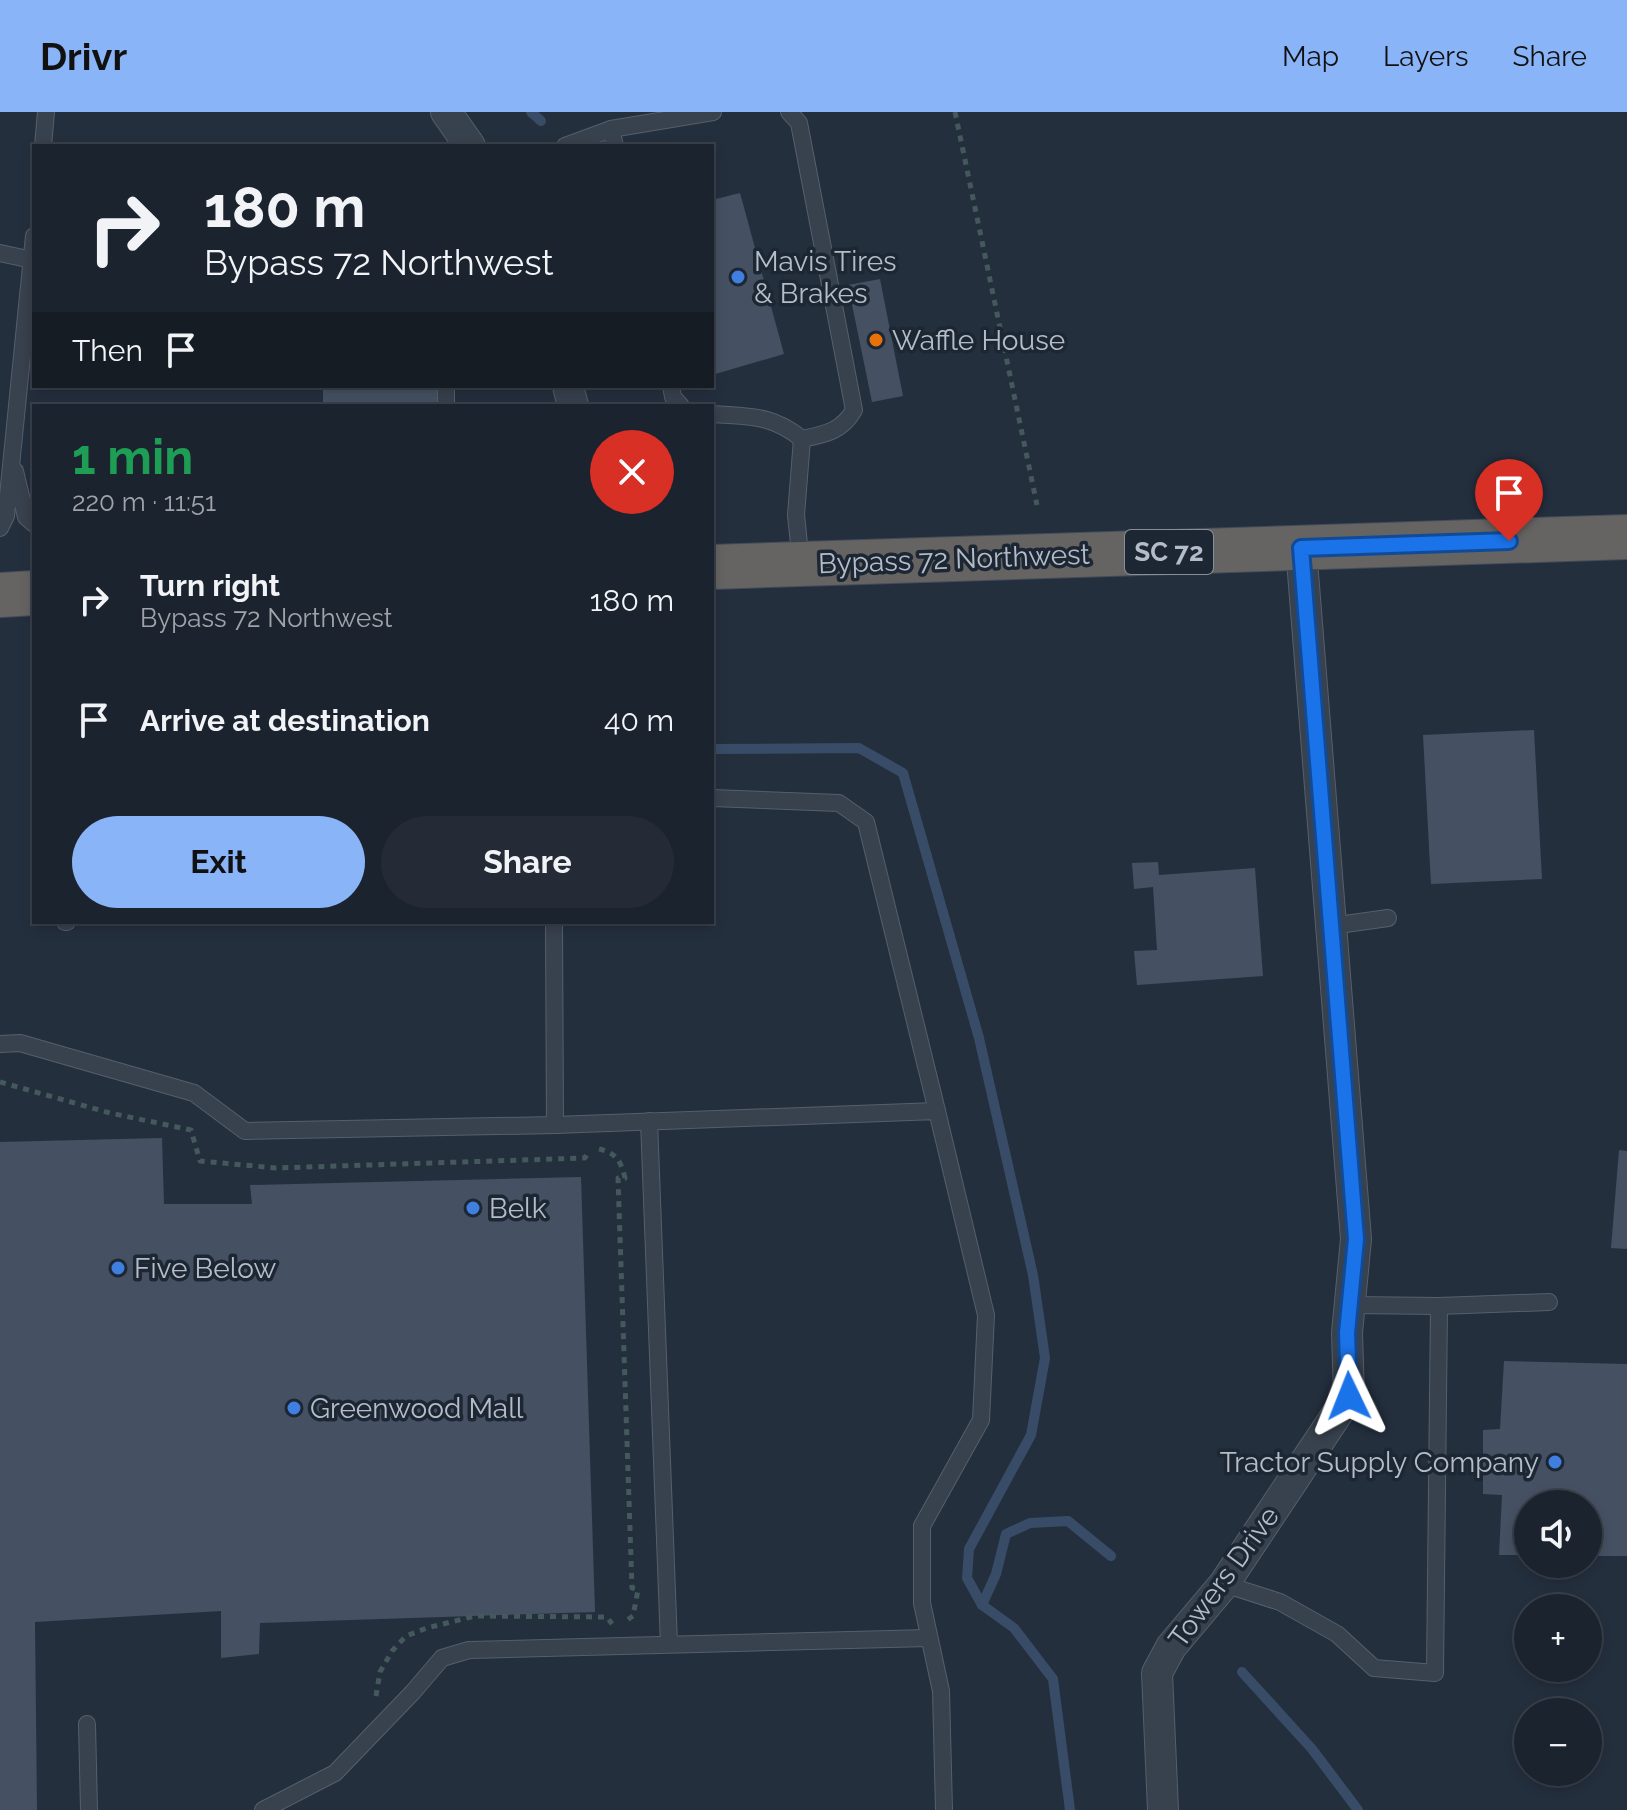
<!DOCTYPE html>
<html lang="en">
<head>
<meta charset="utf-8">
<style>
  body { margin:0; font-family:Raleway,sans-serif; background:#242b36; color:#f1f3f6; height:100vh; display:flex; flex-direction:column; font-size:30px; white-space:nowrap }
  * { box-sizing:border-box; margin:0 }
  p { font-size:26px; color:#a0a4aa }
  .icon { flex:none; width:44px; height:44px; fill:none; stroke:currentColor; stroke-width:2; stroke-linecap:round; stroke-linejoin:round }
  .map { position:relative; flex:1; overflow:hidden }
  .sheet { position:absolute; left:32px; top:292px; width:682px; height:520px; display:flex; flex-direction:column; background:#1b232e; border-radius:0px; box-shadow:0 4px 12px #0003,0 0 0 2px #39404a }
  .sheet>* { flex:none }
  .banner { position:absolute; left:32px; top:32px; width:682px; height:244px; border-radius:0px; box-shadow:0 4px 12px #0003,0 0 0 2px #39404a; background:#1b232e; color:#f1f3f6; overflow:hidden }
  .tools { position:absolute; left:1514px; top:1378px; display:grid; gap:16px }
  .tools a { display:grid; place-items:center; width:88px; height:88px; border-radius:50%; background:#1b232e; box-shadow:0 4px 12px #0003,0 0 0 2px #39404a; font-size:40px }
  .pin { position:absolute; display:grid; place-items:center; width:68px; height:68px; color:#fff; margin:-82px -34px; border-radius:50% 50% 50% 0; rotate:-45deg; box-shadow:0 0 8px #0007 }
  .pin .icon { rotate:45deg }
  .me { position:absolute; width:88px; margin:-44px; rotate:358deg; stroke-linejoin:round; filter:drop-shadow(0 0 6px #0008) }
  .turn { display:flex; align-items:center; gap:28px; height:168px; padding:0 40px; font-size:36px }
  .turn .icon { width:104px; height:104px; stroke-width:2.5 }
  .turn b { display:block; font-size:56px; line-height:68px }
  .then { display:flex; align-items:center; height:76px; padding:0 40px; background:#0003; gap:16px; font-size:30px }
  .round { display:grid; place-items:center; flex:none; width:84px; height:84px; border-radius:42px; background:#242b36 }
  .overview { display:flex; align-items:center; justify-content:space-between; height:136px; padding:0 40px }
  h1 { font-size:48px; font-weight:700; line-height:60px; color:#1e9e55 }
  .primary-button { display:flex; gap:16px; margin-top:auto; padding:16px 40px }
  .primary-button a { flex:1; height:92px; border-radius:48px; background:#8ab4f8; color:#111; font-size:32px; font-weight:700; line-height:92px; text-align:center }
  .primary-button a+a { background:#242b36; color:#f1f3f6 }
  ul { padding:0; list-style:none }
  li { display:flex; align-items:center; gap:24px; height:120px; padding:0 40px }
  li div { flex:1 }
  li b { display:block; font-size:30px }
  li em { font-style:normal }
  header { display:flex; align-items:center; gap:48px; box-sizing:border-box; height:112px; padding:0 40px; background:#8ab4f8; color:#111 }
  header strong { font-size:38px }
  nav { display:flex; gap:44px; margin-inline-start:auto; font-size:28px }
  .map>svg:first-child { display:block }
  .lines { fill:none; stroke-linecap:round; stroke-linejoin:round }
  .stream { stroke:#394c67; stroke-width:10 }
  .building { fill:#455162 }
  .service-casing { stroke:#565f6c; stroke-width:18 }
  .minor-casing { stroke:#565f6c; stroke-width:32 }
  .trunk-casing { stroke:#434c59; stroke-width:46 }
  .path { stroke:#44595c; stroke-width:5; stroke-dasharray:6 6; stroke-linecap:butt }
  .service { stroke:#38414e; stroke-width:16 }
  .minor { stroke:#38414e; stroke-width:30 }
  .trunk { stroke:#656462; stroke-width:44 }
  .route-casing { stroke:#114b97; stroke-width:20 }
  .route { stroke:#1a73e8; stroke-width:14 }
  .shop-dot { fill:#3f7fe0; stroke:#1d2633; stroke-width:3 }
  .food-dot { fill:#e8710a; stroke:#1d2633; stroke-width:3 }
  .labels { text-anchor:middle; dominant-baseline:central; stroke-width:7; stroke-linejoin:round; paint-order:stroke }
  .shield { fill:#1d2633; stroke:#878f9c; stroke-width:2 }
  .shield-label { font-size:26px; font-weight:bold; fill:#b4bcc9 }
  .poi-label { font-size:28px; fill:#b4bcc9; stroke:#1d2633; text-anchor:start }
  .street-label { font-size:28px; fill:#b4bcc9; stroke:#1d2633 }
</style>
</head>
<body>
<header>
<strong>Drivr</strong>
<nav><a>Map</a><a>Layers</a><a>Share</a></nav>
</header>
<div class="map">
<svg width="1627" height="1698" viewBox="0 0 1627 1698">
  <rect width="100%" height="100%" fill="#242f3e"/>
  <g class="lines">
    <g class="stream">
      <polyline points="531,0 541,9"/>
      <polyline points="712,637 859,636 903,661 979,926 1033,1163 1045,1246 1031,1323 969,1437 967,1466 982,1493 1014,1516 1053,1567 1070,1698"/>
      <polyline points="982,1493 996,1462 1006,1422 1030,1411 1068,1409 1111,1444"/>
      <polyline points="1242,1560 1312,1637 1358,1698"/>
    </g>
  </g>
  <g class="building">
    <polygon points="740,81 784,242 712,263 712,88"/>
    <polygon points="880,167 903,284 872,290 848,173"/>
    <rect x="323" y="274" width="115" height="20"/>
    <polygon points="1534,618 1542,767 1431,772 1423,623"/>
    <polygon points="1158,750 1159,763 1255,756 1263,864 1137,873 1134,839 1157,838 1153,775 1134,777 1132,751"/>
    <polygon points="162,1026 164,1092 252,1092 250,1073 581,1065 595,1500 260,1511 259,1542 221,1546 221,1499 35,1510 37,1698 0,1698 0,1030"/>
    <polygon points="1619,1038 1627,1039 1627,1137 1611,1136"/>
    <polygon points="1504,1249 1627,1252 1627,1444 1588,1444 1588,1392 1528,1392 1528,1443 1499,1443 1502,1383 1483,1382 1483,1318 1500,1317"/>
  </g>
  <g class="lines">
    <defs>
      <g id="service">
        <path d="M789 0 799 11 854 298C842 319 826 322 802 327L796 403 801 451"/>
        <polyline points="611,17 615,34"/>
        <polyline points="43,34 46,0"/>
        <polyline points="565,34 611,17 713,0"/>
        <polyline points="0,141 32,148"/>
        <polyline points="446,274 446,294"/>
        <polyline points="671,274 673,285 681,294"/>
        <path d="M712 302C750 305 771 302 802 327"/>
        <polyline points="15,359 26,405 34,412"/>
        <polyline points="0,416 6,404 34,124"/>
        <polyline points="712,686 839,691 866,710 937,999"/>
        <polyline points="65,810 67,810"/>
        <polyline points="554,810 555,1013 937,999 986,1203 981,1308 922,1414 922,1491 941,1579 944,1698"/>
        <polyline points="1331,814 1388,806"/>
        <polyline points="0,932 20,931 194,981 245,1019 555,1013"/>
        <polyline points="649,1009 669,1532"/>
        <polyline points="1439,1194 1549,1190"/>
        <polyline points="1224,1472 1280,1490 1337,1522 1374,1556 1435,1561 1439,1194 1350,1193"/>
        <polyline points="87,1612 89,1698"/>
        <polyline points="263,1698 335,1661 413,1580 442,1546 469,1538 929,1526"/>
      </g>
      <g id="minor">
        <polyline points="446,0 470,34"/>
        <polyline points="568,274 573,294"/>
        <polyline points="1163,1698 1157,1561 1171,1535 1224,1472 1349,1284 1347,1221 1356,1127 1301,436"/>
      </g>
      <g id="trunk">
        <polyline points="712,455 1627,425"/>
        <polyline points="0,483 34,481"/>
      </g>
    </defs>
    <use href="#service" class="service-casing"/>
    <use href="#minor" class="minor-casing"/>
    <use href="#trunk" class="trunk-casing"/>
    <g class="path">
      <polyline points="955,0 1037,393"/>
      <polyline points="0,970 110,1001 191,1018 200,1049 276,1056 585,1046 589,1038"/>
      <path d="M599 1037C616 1041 621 1049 625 1066H618L632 1476 638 1478 633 1504 626 1509"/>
      <polyline points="376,1584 380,1560 392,1539 406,1524 427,1516 475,1504 607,1505 612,1512"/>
    </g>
    <use href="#service" class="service"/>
    <use href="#minor" class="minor"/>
    <use href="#trunk" class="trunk"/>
  </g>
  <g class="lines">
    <defs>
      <polyline id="route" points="1349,1284 1347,1221 1356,1127 1301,436 1509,429"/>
    </defs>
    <use href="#route" class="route-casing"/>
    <use href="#route" class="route"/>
  </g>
  <g class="shop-dot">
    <circle cx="738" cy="165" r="8"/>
    <circle cx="473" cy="1096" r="8"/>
    <circle cx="118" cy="1156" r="8"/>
    <circle cx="294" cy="1296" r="8"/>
    <circle cx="1555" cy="1350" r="8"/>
  </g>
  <circle class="food-dot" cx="876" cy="228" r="8"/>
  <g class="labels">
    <rect class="shield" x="1125" y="418" width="88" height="44" rx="6"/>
    <g class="shield-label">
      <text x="1169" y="440">SC 72</text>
    </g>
    <g class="poi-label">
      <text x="754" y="149">Mavis Tires<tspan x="754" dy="32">&amp; Brakes</tspan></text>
      <text x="892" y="228">Waffle House</text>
      <text x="489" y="1096">Belk</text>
      <text x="134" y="1156">Five Below</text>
      <text x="310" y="1296">Greenwood Mall</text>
      <text x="1539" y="1350" text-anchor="end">Tractor Supply Company</text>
    </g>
    <g class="street-label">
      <text transform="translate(954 447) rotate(-2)">Bypass 72 Northwest</text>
      <text transform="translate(1224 1465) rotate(-54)">Towers Drive</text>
    </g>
  </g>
</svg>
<div class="tools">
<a><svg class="icon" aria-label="sound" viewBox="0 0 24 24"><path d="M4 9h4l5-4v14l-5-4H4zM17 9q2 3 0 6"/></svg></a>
<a>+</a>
<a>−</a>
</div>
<div class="pin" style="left:1509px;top:429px;background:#d93025"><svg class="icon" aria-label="arrive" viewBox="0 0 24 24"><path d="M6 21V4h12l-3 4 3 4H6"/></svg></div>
<svg class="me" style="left:1349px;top:1284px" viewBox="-20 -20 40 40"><path d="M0-17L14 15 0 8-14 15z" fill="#1a73e8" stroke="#fff" stroke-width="4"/></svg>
<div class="banner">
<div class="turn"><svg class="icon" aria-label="right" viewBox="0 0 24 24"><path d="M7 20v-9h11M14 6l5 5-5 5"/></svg><div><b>180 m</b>Bypass 72 Northwest</div></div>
<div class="then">Then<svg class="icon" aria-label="arrive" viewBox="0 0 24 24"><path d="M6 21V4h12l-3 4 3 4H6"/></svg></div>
</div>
<section class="sheet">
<div class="overview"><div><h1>1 min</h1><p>220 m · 11:51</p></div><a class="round" style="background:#d93025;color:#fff"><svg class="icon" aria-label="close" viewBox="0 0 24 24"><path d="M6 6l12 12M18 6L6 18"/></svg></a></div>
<ul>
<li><svg class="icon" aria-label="right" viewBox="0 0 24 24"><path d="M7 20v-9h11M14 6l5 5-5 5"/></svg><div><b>Turn right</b><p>Bypass 72 Northwest</p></div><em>180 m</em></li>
<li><svg class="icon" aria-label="arrive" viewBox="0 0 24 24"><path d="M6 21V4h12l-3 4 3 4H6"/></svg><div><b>Arrive at destination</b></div><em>40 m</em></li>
</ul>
<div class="primary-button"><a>Exit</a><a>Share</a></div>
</section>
</div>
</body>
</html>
